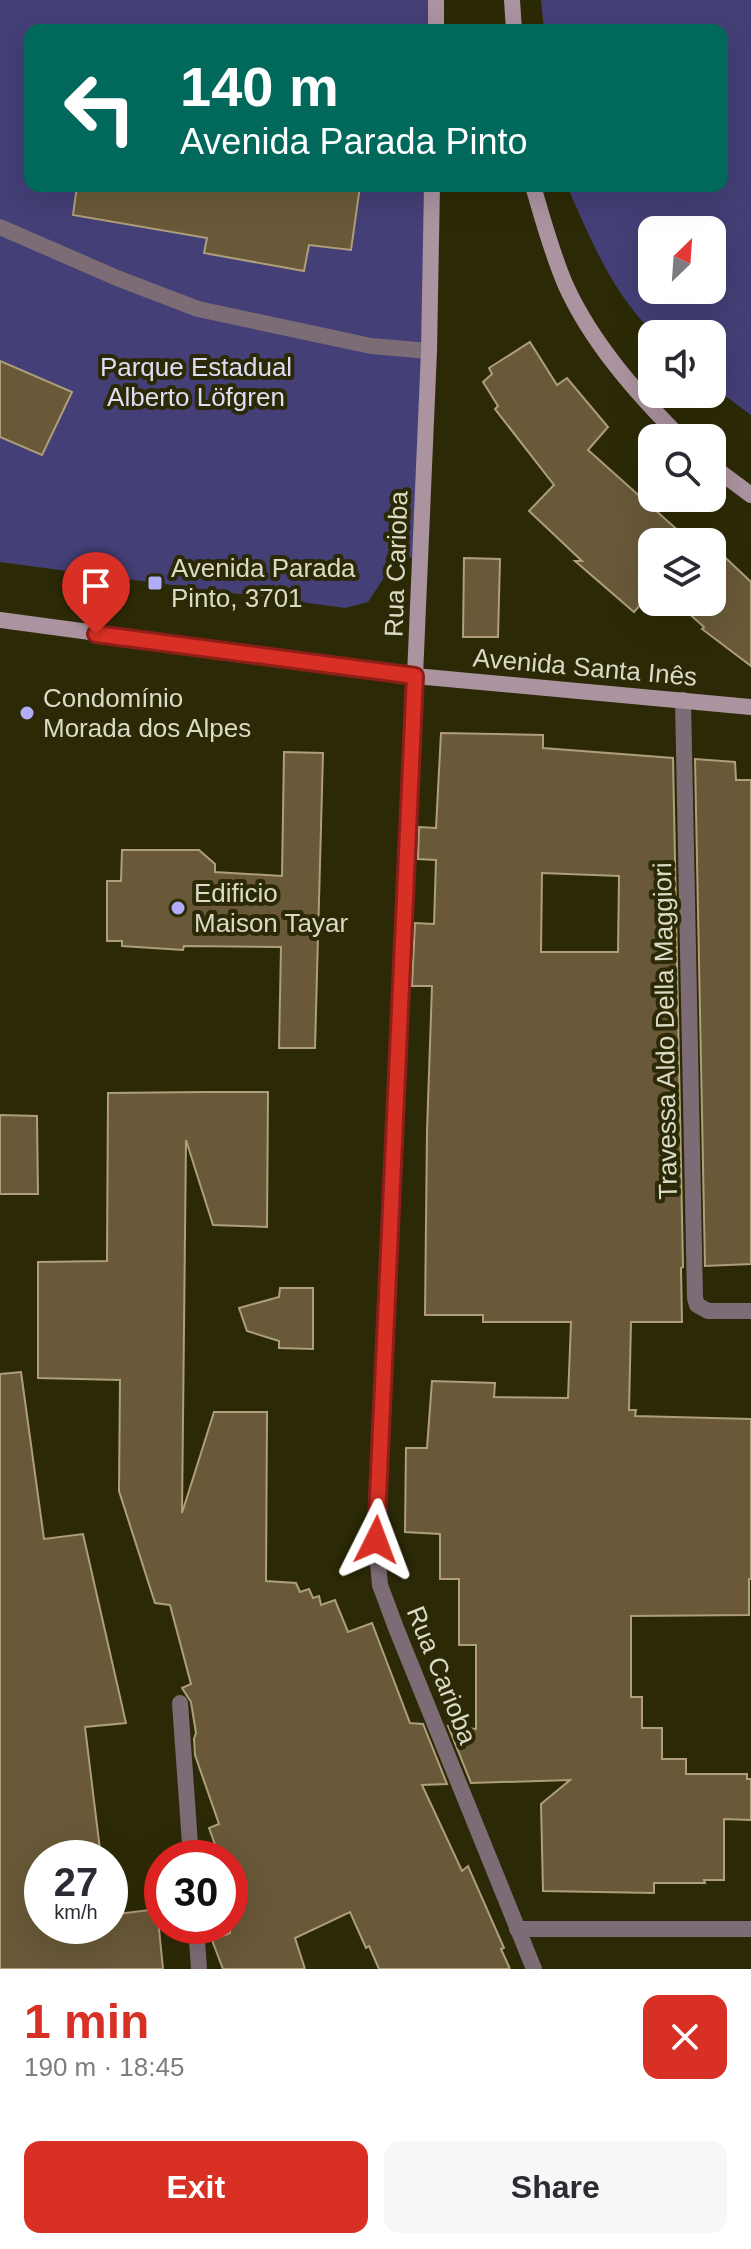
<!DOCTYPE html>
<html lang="en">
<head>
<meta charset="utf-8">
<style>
  body { margin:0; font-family:Arial,sans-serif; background:#f7f7f7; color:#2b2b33; height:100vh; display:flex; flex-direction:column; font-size:30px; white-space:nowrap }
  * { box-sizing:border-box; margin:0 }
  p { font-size:26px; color:#7c7c81 }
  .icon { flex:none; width:44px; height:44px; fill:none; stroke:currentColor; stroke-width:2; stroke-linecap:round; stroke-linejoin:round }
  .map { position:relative; height:1969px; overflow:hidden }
  .drawer { display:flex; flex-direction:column; background:#fff; flex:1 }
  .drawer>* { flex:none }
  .top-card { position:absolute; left:24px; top:24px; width:704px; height:168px; border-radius:16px; box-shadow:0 8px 32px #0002; background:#00695c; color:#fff; overflow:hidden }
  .needle { width:52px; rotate:25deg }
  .tools { position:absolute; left:638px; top:216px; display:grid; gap:16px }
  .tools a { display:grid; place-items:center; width:88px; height:88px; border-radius:16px; background:#fff; box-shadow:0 8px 32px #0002; font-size:40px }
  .speed { position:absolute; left:24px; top:1840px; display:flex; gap:16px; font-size:40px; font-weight:700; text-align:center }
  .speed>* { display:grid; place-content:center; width:104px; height:104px; border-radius:50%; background:#fff; box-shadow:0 8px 32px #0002; line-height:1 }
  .speed small { font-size:20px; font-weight:400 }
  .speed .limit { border:12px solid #d22; background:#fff; color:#111 }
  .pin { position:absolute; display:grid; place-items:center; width:68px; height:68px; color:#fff; margin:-82px -34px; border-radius:50% 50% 50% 0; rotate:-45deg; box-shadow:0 0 8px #0007 }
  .pin .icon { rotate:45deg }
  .me { position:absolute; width:88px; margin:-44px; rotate:3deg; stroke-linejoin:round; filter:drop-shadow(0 0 6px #0008) }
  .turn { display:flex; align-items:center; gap:28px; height:168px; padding:0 24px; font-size:36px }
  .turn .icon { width:104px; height:104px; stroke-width:2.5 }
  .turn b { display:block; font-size:56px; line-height:68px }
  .round { display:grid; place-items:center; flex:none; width:84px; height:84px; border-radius:16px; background:#f7f7f7 }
  .headline { display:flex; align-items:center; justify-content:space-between; height:136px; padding:0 24px }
  h1 { font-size:48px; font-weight:600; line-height:60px; color:#d93025 }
  .button { display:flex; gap:16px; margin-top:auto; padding:16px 24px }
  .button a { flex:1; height:92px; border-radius:16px; background:#d93025; color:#fff; font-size:32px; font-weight:600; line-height:92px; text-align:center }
  .button a+a { background:#f7f7f7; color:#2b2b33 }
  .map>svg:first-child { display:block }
  .green { fill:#443f76; fill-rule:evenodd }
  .building { fill:#695938; stroke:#ae9e7a; stroke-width:2; fill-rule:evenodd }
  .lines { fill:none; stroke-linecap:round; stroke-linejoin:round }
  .service { stroke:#7c6c75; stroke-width:16 }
  .minor { stroke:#7c6c75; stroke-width:16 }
  .secondary { stroke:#ac93a0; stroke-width:16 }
  .route-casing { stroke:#8d1f18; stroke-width:20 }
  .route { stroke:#d93025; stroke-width:14 }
  .poi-dot { fill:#b1adfa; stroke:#2c2a06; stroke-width:3 }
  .labels { text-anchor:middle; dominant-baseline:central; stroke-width:8; stroke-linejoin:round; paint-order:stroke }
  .park-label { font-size:26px; fill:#ddddf3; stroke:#2c2a06 }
  .street-label { font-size:26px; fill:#dadac6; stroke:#2c2a06 }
  .poi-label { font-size:26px; fill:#dadac6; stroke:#2c2a06; text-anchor:start }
</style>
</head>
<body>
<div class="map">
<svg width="751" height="1969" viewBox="0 0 751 1969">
  <rect width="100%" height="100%" fill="#2c2a06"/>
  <g class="green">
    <polygon points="0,0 430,0 430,30 30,30 30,186 427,186 420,558 386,556 385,576 368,602 345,608 0,562"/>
    <path d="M541 0H751V415L712 386V334H655C613 295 590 238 567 186H722V30H544ZM652 230H712V290H652Z"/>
  </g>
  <g class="building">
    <polygon points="77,186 360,186 351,250 309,245 304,271 204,253 207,238 73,215"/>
    <polygon points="530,342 557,385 567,378 608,427 588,450 691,542 652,542 652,592 634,612 575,561 582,561 529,511 554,485 495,409 498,406 483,382 492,374 489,368"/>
    <polygon points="0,361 72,392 42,455 0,437"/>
    <polygon points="712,545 751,582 751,666 702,629 704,627 676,602 712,602"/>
    <polygon points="464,558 500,559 498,637 463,637"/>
    <path d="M441 733 543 735V748L673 758 683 1267 681 1268 682 1322H631L629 1410H636L635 1416 751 1419V1579H749V1615L631 1616V1697H642V1728H662V1759H686V1774H747V1779H751V1820L724 1819V1880H704L705 1883H654V1893L543 1891 541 1804 570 1780 471 1783 448 1726 476 1729V1645H459V1579H440V1534L405 1532 406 1448H427L432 1381 495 1383 494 1397 568 1398 571 1322H483V1315H425L427 1131 432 986H412L415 923 434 924 436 860 418 859 419 827 436 828ZM542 873 619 876 618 952H541Z"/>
    <polygon points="284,752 323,753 315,1048 279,1048 281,947 184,946 183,950 122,946 122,941 107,941 107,881 121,881 122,850 199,850 215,864 215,872 282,876"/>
    <polygon points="695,759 735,762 736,780 751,780 751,1264 705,1266"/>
    <polygon points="204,1092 268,1092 267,1227 213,1225 186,1140 182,1513 214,1412 267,1412 266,1581 296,1583 300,1592 309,1589 313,1598 319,1596 321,1605 335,1600 348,1632 372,1623 410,1723 423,1724 447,1784 422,1785 462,1871 468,1866 504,1948 501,1949 510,1969 379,1969 369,1946 366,1948 350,1912 295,1938 305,1969 223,1969 212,1940 230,1933 230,1858 220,1858 209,1828 219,1824 195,1755 194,1739 196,1733 191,1702 182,1688 191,1684 170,1605 155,1603 119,1491 120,1380 38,1378 38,1262 107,1261 108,1093"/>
    <polygon points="0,1115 37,1116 38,1194 0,1194"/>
    <polygon points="280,1288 313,1288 313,1349 279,1348 279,1341 247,1331 239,1308 279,1297"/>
    <polygon points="21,1372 44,1539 83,1534 126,1723 85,1727 101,1858 42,1858 42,1926 110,1926 110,1915 157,1909 163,1969 0,1969 0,1374"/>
  </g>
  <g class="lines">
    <polyline class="service" points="0,227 117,278 198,309 371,346 429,351"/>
    <g class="minor">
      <polyline points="415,676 376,1540 380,1585 396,1628 534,1969"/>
      <polyline points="683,700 695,1298 697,1305 708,1311 750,1311"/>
      <polyline points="180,1703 191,1858"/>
      <polyline points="196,1926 199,1969"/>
      <polyline points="517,1929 751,1929"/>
    </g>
    <g class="secondary">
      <polyline points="512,0 514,30"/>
      <polyline points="436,30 436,0"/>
      <path d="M533 186C543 220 552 254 566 286 592 343 637 394 681 438"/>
      <polyline points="712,466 751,495"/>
      <polyline points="0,620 415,676 751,707"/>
      <polyline points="415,676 429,351 432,186"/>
    </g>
  </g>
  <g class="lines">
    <defs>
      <polyline id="route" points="96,634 415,676 376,1540"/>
    </defs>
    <use href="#route" class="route-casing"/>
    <use href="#route" class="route"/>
  </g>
  <g class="poi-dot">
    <rect x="147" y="575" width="16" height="16" rx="4"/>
    <circle cx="27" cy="713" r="8"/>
    <circle cx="178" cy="908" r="8"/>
  </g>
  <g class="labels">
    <g class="park-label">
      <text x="196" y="367">Parque Estadual<tspan x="196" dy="30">Alberto Löfgren</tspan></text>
    </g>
    <g class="street-label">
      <text transform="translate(396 564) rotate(-88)">Rua Carioba</text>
      <text transform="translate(585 667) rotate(5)">Avenida Santa Inês</text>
      <text transform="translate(665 1031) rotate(-91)">Travessa Aldo Della Maggiori</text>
      <text transform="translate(442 1675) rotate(68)">Rua Carioba</text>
    </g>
    <g class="poi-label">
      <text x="171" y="568">Avenida Parada<tspan x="171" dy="30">Pinto, 3701</tspan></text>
      <text x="43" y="698">Condomínio<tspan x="43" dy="30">Morada dos Alpes</tspan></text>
      <text x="194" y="893">Edificio<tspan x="194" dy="30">Maison Tayar</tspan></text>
    </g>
  </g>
</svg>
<div class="tools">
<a><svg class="needle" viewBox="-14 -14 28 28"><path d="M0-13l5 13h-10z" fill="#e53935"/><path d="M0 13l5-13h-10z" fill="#7c7c81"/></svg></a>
<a><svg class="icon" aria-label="sound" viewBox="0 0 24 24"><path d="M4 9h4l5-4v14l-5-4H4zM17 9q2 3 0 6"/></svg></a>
<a><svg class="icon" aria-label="search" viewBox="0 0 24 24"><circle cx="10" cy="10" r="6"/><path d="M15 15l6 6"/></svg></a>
<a><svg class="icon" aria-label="layers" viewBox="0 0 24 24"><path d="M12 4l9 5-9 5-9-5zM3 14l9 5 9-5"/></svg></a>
</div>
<div class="speed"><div>27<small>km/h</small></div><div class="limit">30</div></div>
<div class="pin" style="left:96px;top:634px;background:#d93025"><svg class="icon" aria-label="arrive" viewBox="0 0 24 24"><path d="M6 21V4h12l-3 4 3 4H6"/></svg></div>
<svg class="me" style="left:376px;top:1540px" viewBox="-20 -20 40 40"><path d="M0-17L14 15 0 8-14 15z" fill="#d93025" stroke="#fff" stroke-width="4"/></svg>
<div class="top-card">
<div class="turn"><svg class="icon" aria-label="left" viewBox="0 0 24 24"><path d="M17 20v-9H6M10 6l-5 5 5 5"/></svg><div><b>140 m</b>Avenida Parada Pinto</div></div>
</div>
</div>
<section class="drawer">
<div class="headline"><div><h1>1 min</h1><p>190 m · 18:45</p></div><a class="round" style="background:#d93025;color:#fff"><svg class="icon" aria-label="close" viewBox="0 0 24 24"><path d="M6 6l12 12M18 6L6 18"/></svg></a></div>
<div class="button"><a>Exit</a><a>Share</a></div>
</section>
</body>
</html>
